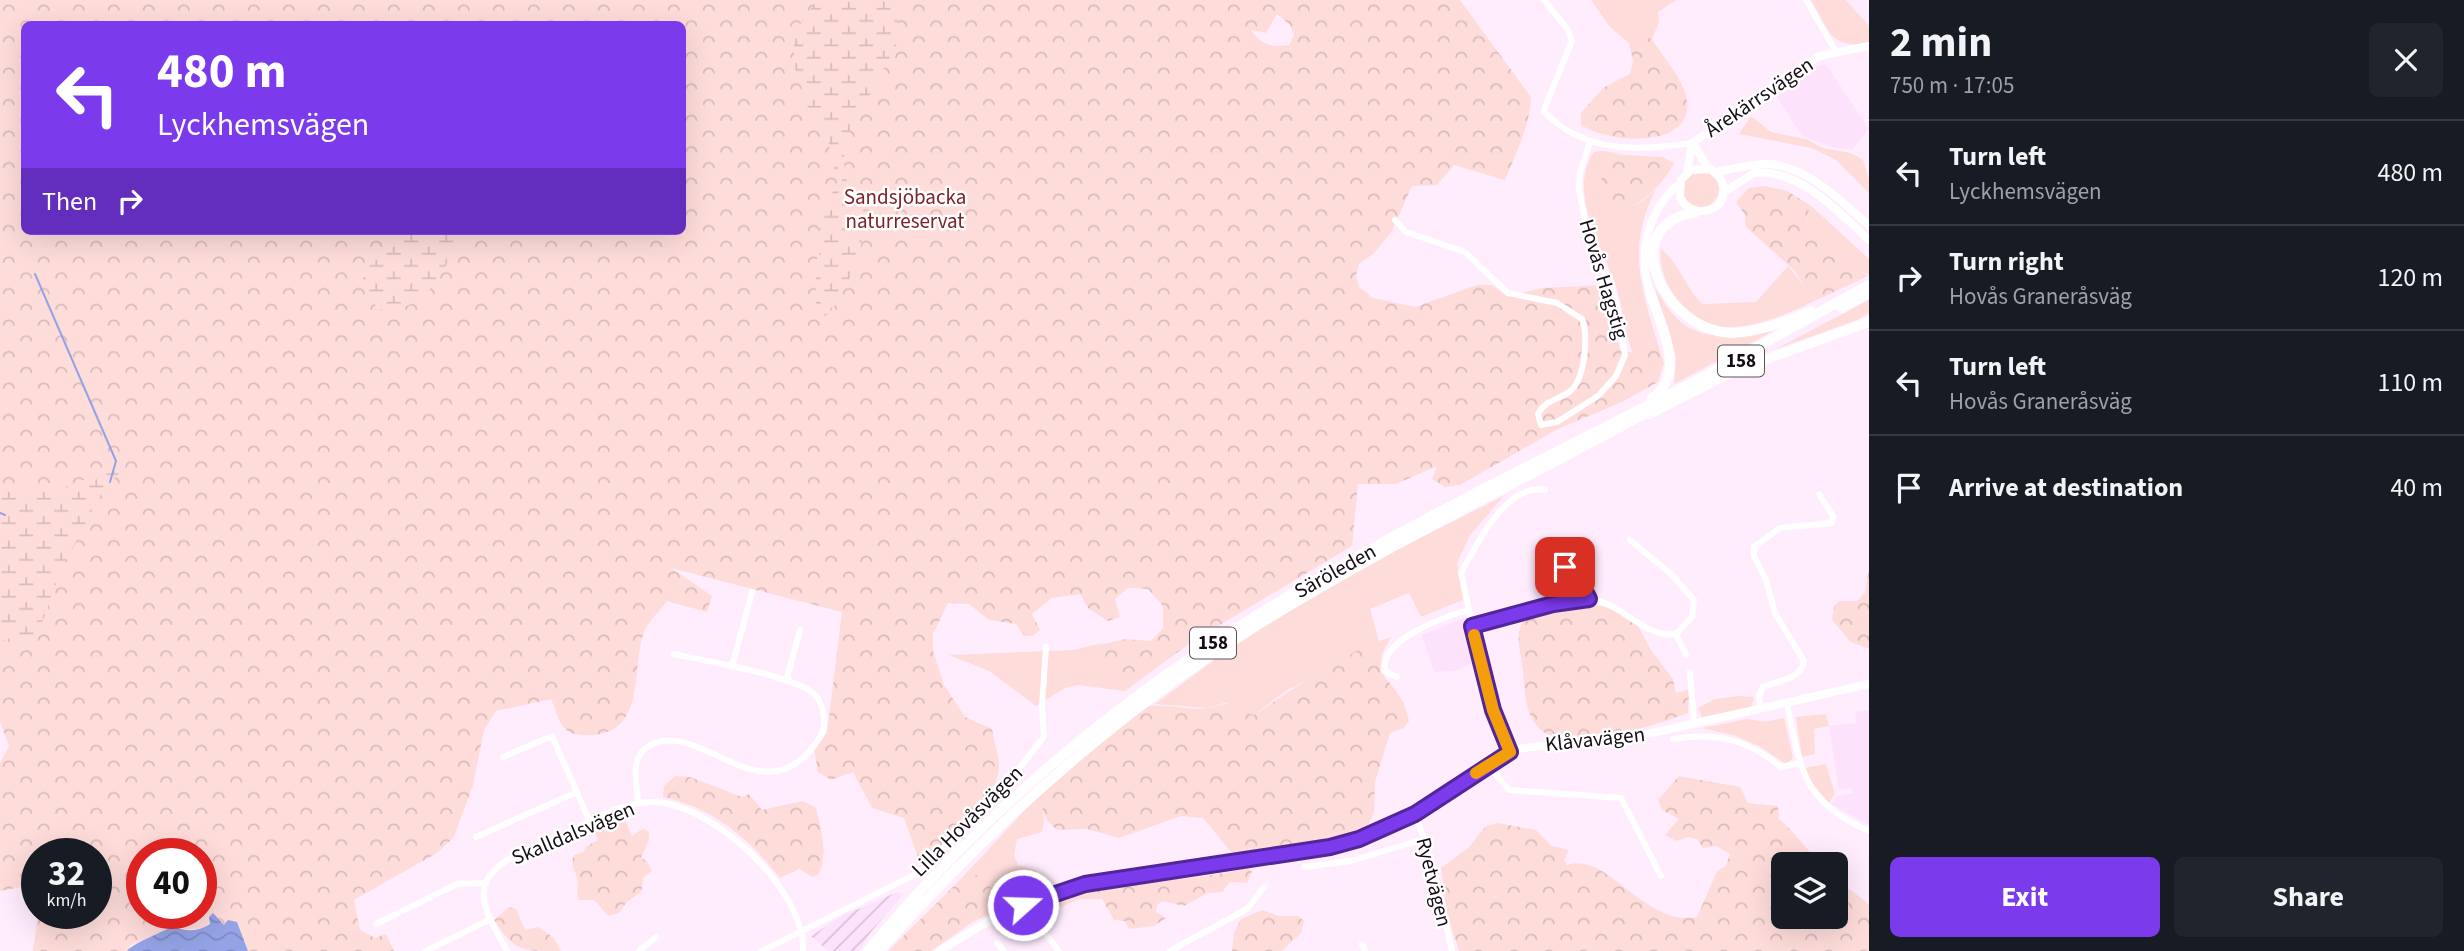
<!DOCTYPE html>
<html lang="en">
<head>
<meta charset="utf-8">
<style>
  body { margin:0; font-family:"Source Sans 3",sans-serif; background:#20242c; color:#f1f3f6; height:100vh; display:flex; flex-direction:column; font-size:26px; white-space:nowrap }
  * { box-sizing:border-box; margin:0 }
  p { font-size:23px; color:#9ea1a6 }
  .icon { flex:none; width:38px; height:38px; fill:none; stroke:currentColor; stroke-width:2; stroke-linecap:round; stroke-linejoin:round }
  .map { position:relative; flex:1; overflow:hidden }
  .panel { display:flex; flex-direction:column; background:#171b24; width:595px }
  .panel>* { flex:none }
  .guide { position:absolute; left:21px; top:21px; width:665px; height:214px; border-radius:10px; box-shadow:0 7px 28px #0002; background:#7c3aed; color:#fff; overflow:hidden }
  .controls { position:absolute; left:1771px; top:852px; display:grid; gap:14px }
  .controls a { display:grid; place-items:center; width:77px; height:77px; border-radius:10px; background:#171b24; box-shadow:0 7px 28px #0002; font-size:35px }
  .speed { position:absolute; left:21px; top:838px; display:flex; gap:14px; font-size:35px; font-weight:700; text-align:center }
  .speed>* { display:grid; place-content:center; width:91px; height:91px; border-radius:50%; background:#171b24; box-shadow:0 7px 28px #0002; line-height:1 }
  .speed small { font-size:18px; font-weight:400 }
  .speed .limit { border:10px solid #d22; background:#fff; color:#111 }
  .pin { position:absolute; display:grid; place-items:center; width:60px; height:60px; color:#fff; margin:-30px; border-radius:14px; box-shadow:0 4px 10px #0006 }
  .me { position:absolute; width:77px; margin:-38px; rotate:70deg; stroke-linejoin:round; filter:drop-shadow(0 0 5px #0008) }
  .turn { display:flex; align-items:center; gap:24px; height:147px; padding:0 21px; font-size:32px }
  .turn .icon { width:91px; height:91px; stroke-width:2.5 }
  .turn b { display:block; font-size:49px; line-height:60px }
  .then { display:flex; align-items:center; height:66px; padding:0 21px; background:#0003; gap:14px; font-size:26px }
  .round { display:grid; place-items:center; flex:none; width:74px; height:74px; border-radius:10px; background:#20242c }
  .summary { display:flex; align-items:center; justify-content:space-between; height:119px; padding:0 21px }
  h1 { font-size:42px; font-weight:700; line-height:52px }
  .cta { display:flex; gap:14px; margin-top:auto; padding:14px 21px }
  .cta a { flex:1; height:80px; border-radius:10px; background:#7c3aed; color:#fff; font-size:28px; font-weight:700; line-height:80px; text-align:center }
  .cta a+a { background:#20242c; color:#f1f3f6 }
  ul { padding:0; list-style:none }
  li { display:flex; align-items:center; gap:21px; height:105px; padding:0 21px; border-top:2px solid #363941 }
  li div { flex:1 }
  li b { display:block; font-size:26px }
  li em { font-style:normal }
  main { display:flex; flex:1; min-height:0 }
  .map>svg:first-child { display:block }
  .built { fill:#fde2fc }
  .industrial { fill:url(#industrial-furrows) }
  .green { fill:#fedcda }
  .forest { fill:url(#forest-crowns); fill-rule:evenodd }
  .wetland { fill:url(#wetland-marsh) }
  .water { fill:url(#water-waves) }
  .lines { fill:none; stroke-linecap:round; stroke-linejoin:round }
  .stream { stroke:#94a3e6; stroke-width:2 }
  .minor { stroke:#fff; stroke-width:6 }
  .tertiary { stroke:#fff; stroke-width:8 }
  .primary { stroke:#fff; stroke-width:10 }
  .route-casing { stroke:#51269a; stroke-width:18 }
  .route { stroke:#7c3aed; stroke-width:12 }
  .slow { stroke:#f59e0b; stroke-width:12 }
  .labels { text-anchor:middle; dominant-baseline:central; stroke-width:5; stroke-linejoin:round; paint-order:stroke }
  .shield { fill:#fff; stroke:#5b555b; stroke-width:2 }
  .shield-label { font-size:19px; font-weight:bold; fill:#150c15 }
  .street-label { font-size:21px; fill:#150c15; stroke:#fff }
  .park-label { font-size:21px; fill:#7f2129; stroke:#fff }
</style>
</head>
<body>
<main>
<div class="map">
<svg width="1869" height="951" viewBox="0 0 1869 951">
  <defs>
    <pattern id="industrial-furrows" width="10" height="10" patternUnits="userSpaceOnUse" patternTransform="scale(1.75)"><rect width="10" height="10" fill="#fde2fc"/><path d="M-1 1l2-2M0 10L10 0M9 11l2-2" fill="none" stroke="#d8c1d7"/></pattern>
    <pattern id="forest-crowns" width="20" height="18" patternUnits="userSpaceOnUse" patternTransform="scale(1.75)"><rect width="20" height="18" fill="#fedcda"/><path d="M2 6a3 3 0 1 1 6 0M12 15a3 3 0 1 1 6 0" fill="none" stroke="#d9bcba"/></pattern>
    <pattern id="wetland-marsh" width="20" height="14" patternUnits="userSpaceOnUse" patternTransform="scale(1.75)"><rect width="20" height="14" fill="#fedcda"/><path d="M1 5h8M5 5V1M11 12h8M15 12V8" fill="none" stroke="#d9bcba"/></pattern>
    <pattern id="water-waves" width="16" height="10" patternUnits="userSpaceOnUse" patternTransform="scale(1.75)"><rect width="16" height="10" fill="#94a3e6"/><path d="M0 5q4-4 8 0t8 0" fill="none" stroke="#7f8bc4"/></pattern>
  </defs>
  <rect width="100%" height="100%" fill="#ffedfe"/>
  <g class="built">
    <polygon points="1826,64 1869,129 1853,149 1835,148 1802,136 1775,95 1817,66"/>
    <polygon points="1464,618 1475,662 1455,671 1434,672 1422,635"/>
    <polygon points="1869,710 1869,825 1831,804 1837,796 1853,793 1852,788 1839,790 1829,726 1857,723 1855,712"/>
  </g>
  <polygon class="industrial" points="897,892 904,894 871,932 859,951 828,951 811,936 840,917"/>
  <g class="green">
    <polygon points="1591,0 1676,0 1658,12 1659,22 1652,39 1643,34 1635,36 1629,43 1610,27"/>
    <path d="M1811 0H1846L1869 26V43C1829 49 1830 31 1811 0Z"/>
    <polygon points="1751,116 1771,132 1806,139 1823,148 1851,153 1863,160 1869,179 1869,193 1836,160 1812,148 1739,134"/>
    <path d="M1603 151 1622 154H1610L1624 209 1642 202 1656 189C1628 245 1639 281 1656 338L1633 353C1624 333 1624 311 1617 290 1604 249 1566 194 1594 152Z"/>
    <circle cx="1701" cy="189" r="18"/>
    <path d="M1810 205 1869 259V275C1858 271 1851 262 1841 255 1817 239 1800 246 1810 205Z"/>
    <path d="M1661 249C1677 260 1686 288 1702 304L1756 302 1788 266 1804 286 1808 304C1785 315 1759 325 1734 327 1693 330 1657 288 1661 249Z"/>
    <path d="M1654 286C1686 345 1713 338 1773 331L1674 384 1676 356Z"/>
    <polygon points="1869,300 1869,313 1857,320 1776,349"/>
    <polygon points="1504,496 1470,535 1457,563 1463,600 1421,617 1409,593 1370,609 1379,641 1284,692 1254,715 1244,713 1236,705 1224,703 1208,708 1155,704 1241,640 1380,558"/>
    <polygon points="1106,642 1096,646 1104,674 1125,691 1078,685 1065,688 1036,706 989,671 949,655 1074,650"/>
    <polygon points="1738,696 1754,697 1751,707 1702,717 1698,708 1715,699"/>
    <polygon points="1826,714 1829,726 1814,729 1815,754 1802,757 1796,717"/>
    <polygon points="1784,718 1793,758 1786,764 1759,746 1736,736 1702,728 1747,719 1765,722"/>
    <polygon points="1826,764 1835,794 1829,803 1812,783 1805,768"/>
    <path d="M1043 791C1041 806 1046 818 1042 832L1017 839 1014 855 1018 865 1036 871 1032 893 971 923 989 904 956 884Z"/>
  </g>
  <g class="forest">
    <path d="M0 0H1460L1531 97C1530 126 1516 153 1505 180L1454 165 1437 185 1412 186 1392 231 1373 254 1359 264 1356 276 1359 287 1373 298 1415 307 1477 285H1492L1507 296 1543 288 1603 285 1620 350 1633 353 1656 338 1664 363 1658 382 1622 402 1558 429 1460 485 1445 487 1432 479 1437 466 1396 484H1358L1352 546 1193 641 1125 691 1104 674 1094 659 1096 646 1125 639 1151 641 1163 628V606L1148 589 1128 588 1115 599 1120 617 1108 621 1088 608 1080 594 1052 598 1032 614 1040 630 1032 636 1023 635 1016 624 989 620 969 604 948 603 933 634V651L944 685 965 717 992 729C994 741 999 755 999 767 999 798 942 844 921 866L904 818 872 808 853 772 831 780 818 772 814 748 827 733 842 612 671 568 712 596 707 612 667 601C660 611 649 620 644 632 631 668 647 735 589 735 560 736 561 723 551 699L496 711 484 730 473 785 454 837 437 853 354 900 360 930 375 938 386 934 394 951H248L237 922 225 926 216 919 203 928 162 932 131 945 127 951H33L38 914H96V854H37V900L32 889 21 887 0 891V763L9 746 0 722ZM1277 14 1290 25 1294 35 1289 45C1272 48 1261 45 1251 30L1266 33ZM24 24H682V231H24ZM142 854H201V914H142Z"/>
    <path d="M1643 34 1652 39C1662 56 1681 76 1686 95 1700 150 1610 144 1581 125V113L1603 88 1630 74 1633 61 1629 43 1635 36Z"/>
    <path d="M1610 154 1662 157 1674 163C1666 181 1621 233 1604 196 1600 186 1602 173 1602 163Z"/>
    <path d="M1765 186 1787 191 1810 205C1800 245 1817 239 1841 255 1851 262 1858 270 1868 276L1808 304 1804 286 1795 271 1746 227 1745 215 1736 202 1749 188Z"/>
    <polygon points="1869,568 1869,649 1851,642 1832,620 1834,606 1840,601 1857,601 1865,593"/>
    <path d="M1586 603 1613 609 1635 620 1651 650 1673 679 1676 693 1689 689 1688 713C1652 726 1594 745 1556 737 1525 731 1525 694 1523 671 1521 652 1512 629 1528 615 1540 605 1570 605 1586 603Z"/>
    <path d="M1391 637 1382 654 1380 671C1393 688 1405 698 1409 721L1404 728 1390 733 1375 782 1374 812 1367 828 1341 838 1253 851 1240 856 1232 853 1203 818 1181 816 1119 838 1087 829 1057 830C1042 818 1041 809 1043 791L1145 707C1165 702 1186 711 1207 708 1217 707 1225 701 1235 705 1242 708 1245 713 1254 715L1312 676 1365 646Z"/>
    <path d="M675 776 690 777 742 797 749 794 762 810 803 801 816 808C821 828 829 857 818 875L813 877 799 869 780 878C749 838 713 808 663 797L664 786Z"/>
    <path d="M1679 776 1740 787 1748 803 1778 806 1779 819C1796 833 1806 850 1822 864H1783V917H1836V879L1869 904V951H1459L1447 914 1441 868 1468 848 1486 826 1498 823 1536 830 1552 846 1569 850 1564 860 1567 865C1608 851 1645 928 1697 917L1717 871 1726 866 1730 854 1716 846 1703 848 1697 839 1688 837 1677 841 1665 835 1679 819 1662 810 1658 800Z"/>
    <path d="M623 816 632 836 642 829 649 831V840L641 858 647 861 652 871 643 878 642 891 626 903 619 913 608 916 594 900H579C576 892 578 890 578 883 578 873 569 867 574 855L583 852 587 846 598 840 593 828Z"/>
    <path d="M1248 868 1252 872 1247 883 1230 882 1222 892 1208 893 1184 906 1162 901 1157 905 1156 912 1166 918 1154 926 1129 929 1125 921 1114 920 1102 899H1080L1043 914 1038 912 1042 903C1108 877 1179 885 1248 868Z"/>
    <polygon points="976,875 991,876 989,904 971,923 931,951 888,951 956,884"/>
    <path d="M509 907 516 909 525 930 538 927 554 938 561 951C520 951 515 951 494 920Z"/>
    <polygon points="1262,910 1278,916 1298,916 1304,921 1301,933 1282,951 1232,951 1234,933 1241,919"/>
  </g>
  <g class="wetland">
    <path d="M817 0H897L898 42 846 140C843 153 843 176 850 188 854 197 861 203 864 212 870 234 843 306 824 317L816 310V261L821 250 818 225 837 182 827 136 808 108 794 65V48L795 32Z"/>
    <path d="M403 231H463C445 267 429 314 379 309 337 264 389 264 403 231Z"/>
    <polygon points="123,469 103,490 61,570 32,651 1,639 0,491 53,492 91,477"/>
  </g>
  <path class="water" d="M213 913 224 925 228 920 237 922 248 951H127C132 944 164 931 174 926 185 933 199 931 210 924L209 917Z"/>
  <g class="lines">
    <g class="stream">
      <polyline points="35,274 116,461 110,482"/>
      <polyline points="0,513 5,515"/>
    </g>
    <g class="minor">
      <path d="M1544 0 1568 30 1572 41 1545 107 1544 112C1586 154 1638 151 1692 143"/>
      <polyline points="1806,0 1836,52"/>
      <path d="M1395 220 1406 232 1465 252 1508 293 1557 303 1582 319C1589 335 1585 381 1569 392 1558 400 1545 400 1538 414L1541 425 1557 422 1598 396 1616 376 1625 355 1617 306 1610 282 1590 246 1579 189 1580 172 1590 142"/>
      <polyline points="1539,571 1569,568 1578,578 1589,599"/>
      <path d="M1472 627C1509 618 1549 598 1587 599 1620 600 1644 639 1676 634L1692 617 1694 600 1671 574 1630 540"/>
      <polyline points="1676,634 1686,655"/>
      <polyline points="732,667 752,592"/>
      <polyline points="1690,672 1694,723"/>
      <path d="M1397 677 1385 671C1379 639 1445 617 1468 610"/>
      <polyline points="786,681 800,630"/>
      <path d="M1787 703C1800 768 1802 802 1869 831"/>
      <path d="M1761 708 1759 696 1763 687C1778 680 1801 680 1804 661L1775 613 1766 580 1754 556V547L1780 528 1832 523 1833 516 1819 494"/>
      <path d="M1673 739C1715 732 1747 739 1781 767L1799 763"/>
      <path d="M1510 752 1482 671 1461 573C1476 545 1507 482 1545 490"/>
      <polyline points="503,757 552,736 590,822"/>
      <polyline points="1488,765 1509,790 1621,798 1661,876"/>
      <path d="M638 803C637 781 627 754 655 743 701 725 759 809 810 751 818 741 826 731 824 717 823 709 820 699 813 693 791 675 705 661 674 654"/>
      <polyline points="1415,814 1433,865 1452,951"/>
      <polyline points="476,837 577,792"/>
      <polyline points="1304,867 1351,861 1424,839"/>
      <polyline points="1023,905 1059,951"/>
      <polyline points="376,924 457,884 486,883"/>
      <polyline points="997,943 1004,951"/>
      <polyline points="1362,944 1365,951"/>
      <polyline points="426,951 491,919"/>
      <path d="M507 951C497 932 477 903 486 882 497 859 527 851 548 842 578 828 617 803 651 802 711 801 806 890 803 951"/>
      <polyline points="639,951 656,937"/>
      <polyline points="762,951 918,873 1009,781 1044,737 1042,706 1046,647"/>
      <polyline points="1170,951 1247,909 1264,887"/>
    </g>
    <g class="tertiary">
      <path d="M1692 143C1699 150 1701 159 1707 166 1712 172 1719 174 1722 182 1733 210 1692 223 1680 197L1681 180 1691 170 1709 169"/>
      <polyline points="1687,172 1692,143 1819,56 1869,46"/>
      <path d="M1715 172C1732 170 1752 163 1769 164 1809 167 1841 201 1869 226"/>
      <path d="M1723 193 1754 173C1798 167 1840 213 1869 240"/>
      <path d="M1650 292C1637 253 1648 210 1679 184"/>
      <polyline points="939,951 999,915 1069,888 1330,847 1399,823 1505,755 1522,748 1626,739 1869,684"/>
    </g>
    <g class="primary">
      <path d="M1696 212C1613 225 1665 333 1733 333 1759 332 1788 321 1811 311"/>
      <path d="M1650 292C1660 324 1688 374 1652 398"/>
      <polyline points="1842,308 1869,293"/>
      <polyline points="1649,414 1734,371 1869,322"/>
      <path d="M868 951C963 835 1086 726 1212 644 1354 551 1509 476 1661 399 1731 363 1799 323 1869 285"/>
      <path d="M879 951C987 830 1108 720 1245 633 1375 550 1517 484 1653 409"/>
    </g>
  </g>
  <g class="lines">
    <defs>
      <polyline id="route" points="1023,905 1085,884 1330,847 1359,839 1415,814 1510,752 1493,710 1472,626 1553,604 1589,599 1578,578 1565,567"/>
    </defs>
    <use href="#route" class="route-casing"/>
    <use href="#route" class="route"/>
    <polyline class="slow" points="1474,635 1493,710 1510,752 1476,773"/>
  </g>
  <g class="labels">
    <g class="shield">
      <rect x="1718" y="345.5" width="46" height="31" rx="5"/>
      <rect x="1190" y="627.5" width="46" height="31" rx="5"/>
    </g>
    <g class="shield-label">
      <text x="1741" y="361">158</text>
      <text x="1213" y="643">158</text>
    </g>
    <g class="street-label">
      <text transform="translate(1759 97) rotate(-34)">Årekärrsvägen</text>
      <text transform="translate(1604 279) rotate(73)">Hovås Hagstig</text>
      <text transform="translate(1335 571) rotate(-29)">Säröleden</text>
      <text transform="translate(1595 739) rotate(-6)">Klåvavägen</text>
      <text transform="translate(967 821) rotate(-45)">Lilla Hovåsvägen</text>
      <text transform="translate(573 833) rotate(-23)">Skalldalsvägen</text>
      <text transform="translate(1434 882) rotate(76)">Ryetvägen</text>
    </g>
    <g class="park-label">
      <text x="905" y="197">Sandsjöbacka<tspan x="905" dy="24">naturreservat</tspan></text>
    </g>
  </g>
</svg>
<div class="controls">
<a><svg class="icon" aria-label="layers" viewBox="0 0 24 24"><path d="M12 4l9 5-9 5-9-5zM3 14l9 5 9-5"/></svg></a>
</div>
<div class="speed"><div>32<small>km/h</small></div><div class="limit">40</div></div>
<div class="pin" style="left:1565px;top:567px;background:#d93025"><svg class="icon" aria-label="arrive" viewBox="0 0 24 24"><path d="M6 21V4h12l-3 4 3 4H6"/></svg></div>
<svg class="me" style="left:1023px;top:905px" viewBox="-20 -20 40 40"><circle r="17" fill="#7c3aed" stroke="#fff" stroke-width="3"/><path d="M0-11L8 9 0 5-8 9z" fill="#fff"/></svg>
<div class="guide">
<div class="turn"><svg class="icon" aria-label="left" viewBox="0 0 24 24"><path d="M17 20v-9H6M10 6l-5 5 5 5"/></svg><div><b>480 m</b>Lyckhemsvägen</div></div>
<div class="then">Then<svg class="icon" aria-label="right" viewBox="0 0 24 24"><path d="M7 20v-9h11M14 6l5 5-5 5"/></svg></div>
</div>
</div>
<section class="panel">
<div class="summary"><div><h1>2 min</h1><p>750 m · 17:05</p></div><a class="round"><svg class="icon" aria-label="close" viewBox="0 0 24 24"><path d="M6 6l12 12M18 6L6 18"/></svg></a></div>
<ul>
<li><svg class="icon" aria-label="left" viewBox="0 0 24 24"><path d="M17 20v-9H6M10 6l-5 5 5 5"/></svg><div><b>Turn left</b><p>Lyckhemsvägen</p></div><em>480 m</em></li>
<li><svg class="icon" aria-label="right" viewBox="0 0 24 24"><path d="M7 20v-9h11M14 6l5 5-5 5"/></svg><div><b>Turn right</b><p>Hovås Graneråsväg</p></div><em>120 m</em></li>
<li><svg class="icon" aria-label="left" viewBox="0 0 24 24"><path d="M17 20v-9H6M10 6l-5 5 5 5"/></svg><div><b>Turn left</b><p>Hovås Graneråsväg</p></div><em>110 m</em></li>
<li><svg class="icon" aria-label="arrive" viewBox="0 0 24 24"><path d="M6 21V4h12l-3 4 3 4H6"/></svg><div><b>Arrive at destination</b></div><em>40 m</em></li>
</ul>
<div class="cta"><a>Exit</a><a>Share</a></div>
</section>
</main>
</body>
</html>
